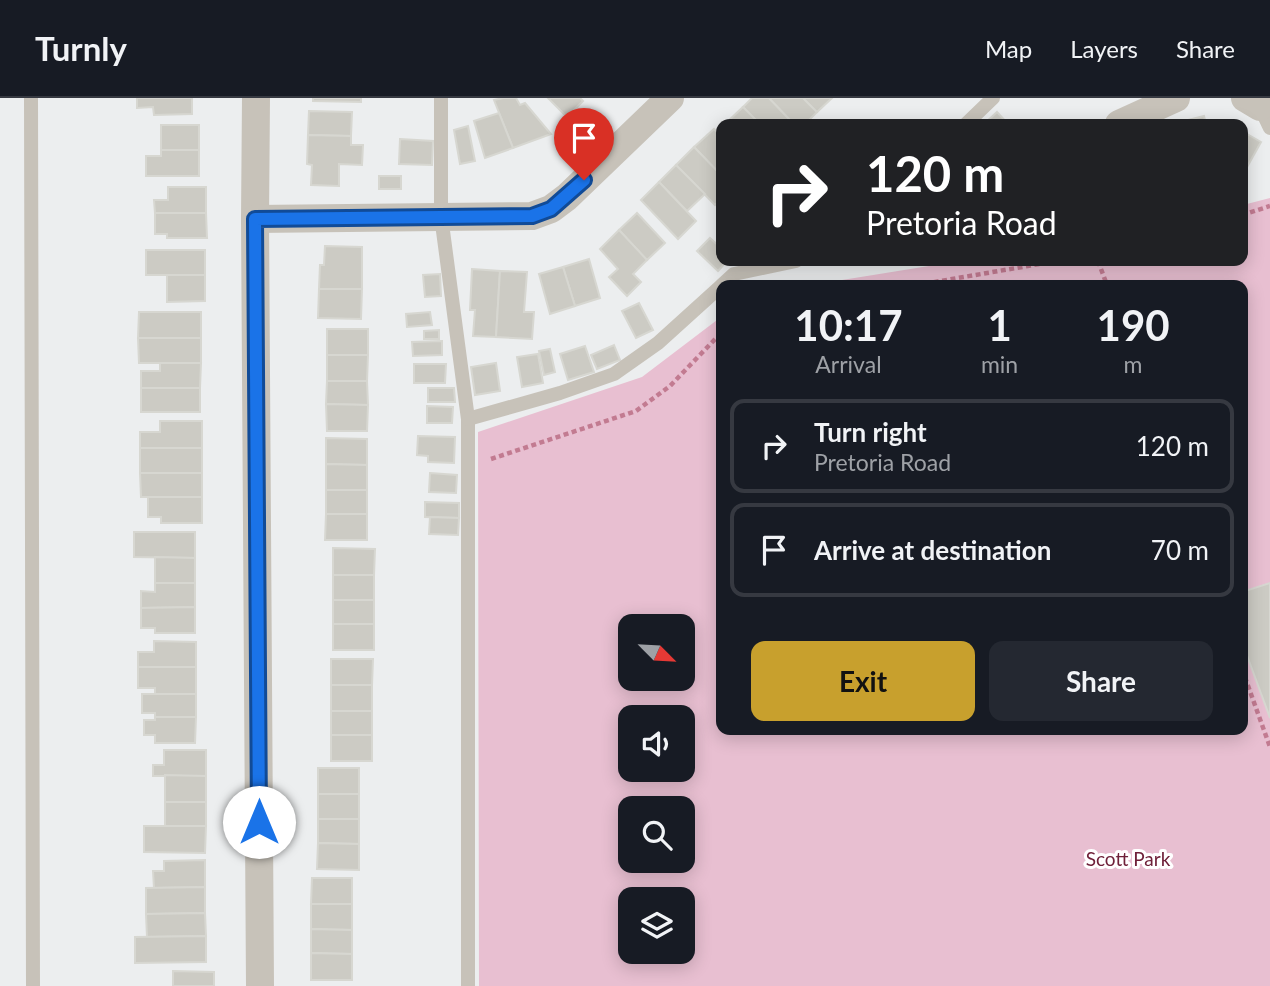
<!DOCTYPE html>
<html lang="en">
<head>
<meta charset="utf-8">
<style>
  body { margin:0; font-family:Lato,sans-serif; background:#242831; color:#f1f3f6; height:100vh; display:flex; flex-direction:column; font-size:26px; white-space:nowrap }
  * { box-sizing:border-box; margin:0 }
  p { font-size:23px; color:#9ea1a6 }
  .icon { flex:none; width:38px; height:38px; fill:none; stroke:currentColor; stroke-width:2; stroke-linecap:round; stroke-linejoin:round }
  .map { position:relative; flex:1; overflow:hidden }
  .drawer { position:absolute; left:716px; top:182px; width:532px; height:455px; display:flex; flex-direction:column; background:#171b24; border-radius:14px; box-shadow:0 4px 18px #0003 }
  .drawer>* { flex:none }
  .top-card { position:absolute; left:716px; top:21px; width:532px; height:147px; border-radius:14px; box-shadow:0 4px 18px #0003; background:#202124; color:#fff; overflow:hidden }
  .needle { width:46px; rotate:114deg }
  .buttons { position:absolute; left:618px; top:516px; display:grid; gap:14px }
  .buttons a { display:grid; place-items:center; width:77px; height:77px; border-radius:14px; background:#171b24; box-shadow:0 4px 18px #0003; font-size:35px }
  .pin { position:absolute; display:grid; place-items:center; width:60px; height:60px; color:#fff; margin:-72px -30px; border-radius:50% 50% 50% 0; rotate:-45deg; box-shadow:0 0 7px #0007 }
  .pin .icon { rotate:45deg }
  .me { position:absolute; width:77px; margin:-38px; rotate:0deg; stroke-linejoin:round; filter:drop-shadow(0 0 5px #0008) }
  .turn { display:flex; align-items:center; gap:24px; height:147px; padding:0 35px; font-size:32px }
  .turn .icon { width:91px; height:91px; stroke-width:2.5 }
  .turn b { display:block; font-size:49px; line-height:60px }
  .eta { display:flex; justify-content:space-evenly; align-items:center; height:119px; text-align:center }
  .eta b { font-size:42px; font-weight:700; line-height:49px }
  .primary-button { display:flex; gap:14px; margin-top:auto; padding:14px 35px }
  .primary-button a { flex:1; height:80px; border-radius:14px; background:#c8a02d; color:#111; font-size:28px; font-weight:700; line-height:80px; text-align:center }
  .primary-button a+a { background:#242831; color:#f1f3f6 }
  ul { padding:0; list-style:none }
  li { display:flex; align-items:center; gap:21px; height:94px; margin:0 14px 10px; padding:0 21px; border:4px solid #363941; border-radius:14px }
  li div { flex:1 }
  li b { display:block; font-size:26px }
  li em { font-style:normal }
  header { display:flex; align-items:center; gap:42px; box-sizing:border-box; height:98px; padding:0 35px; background:#171b24; border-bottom:2px solid #363941 }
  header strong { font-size:33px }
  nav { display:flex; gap:38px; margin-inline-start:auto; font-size:24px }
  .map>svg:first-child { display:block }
  .green { fill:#e8bfd1; fill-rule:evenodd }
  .building { fill:#cccbc4; stroke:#d7d7d1; stroke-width:2 }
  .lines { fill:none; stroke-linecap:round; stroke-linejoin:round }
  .path { stroke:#c27b91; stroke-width:4.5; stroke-dasharray:5 3.5; stroke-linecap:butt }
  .service { stroke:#c7c2b9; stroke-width:14 }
  .minor { stroke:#c7c2b9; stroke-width:28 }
  .route-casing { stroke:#114b97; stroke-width:18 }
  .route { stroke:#1a73e8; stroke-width:12 }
  .labels { text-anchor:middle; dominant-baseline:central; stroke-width:6; stroke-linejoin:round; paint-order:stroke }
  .park-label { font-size:19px; fill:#6f213a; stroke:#fff }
</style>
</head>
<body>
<header>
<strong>Turnly</strong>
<nav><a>Map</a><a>Layers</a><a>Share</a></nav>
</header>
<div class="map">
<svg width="1270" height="888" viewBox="0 0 1270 888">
  <rect width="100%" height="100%" fill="#eceeef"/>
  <path class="green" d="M1270 100V888H479L478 334 642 279 721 219V632H1242V187H811L960 163H1242L1243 107ZM630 528H682V581H630ZM630 620H682V672H630ZM630 710H682V763H630ZM630 802H682V854H630Z"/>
  <g class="building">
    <polygon points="137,0 192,0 192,16 154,17 153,9 137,10"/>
    <polygon points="313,0 361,0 361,4 313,3"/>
    <polygon points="503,0 516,0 520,7 525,5 551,36 513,50 494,2"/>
    <polygon points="548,0 580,0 583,3 567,19"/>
    <polygon points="752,0 769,0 789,21 784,26 760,26 743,9"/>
    <polygon points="769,0 803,0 817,14 805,26 794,26"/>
    <polygon points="803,0 832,0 817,14"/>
    <polygon points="743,9 760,26 725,26"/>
    <polygon points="309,13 352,14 351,38 308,37"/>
    <polygon points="997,14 1008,26 984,26"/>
    <polygon points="499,15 513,50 485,60 474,23"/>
    <polygon points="1204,18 1206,26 1180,26 1180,24"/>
    <rect x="161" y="27" width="38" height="25"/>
    <polygon points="468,28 475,63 460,66 454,32"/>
    <polygon points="714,31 721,38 721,77 694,49"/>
    <polygon points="1242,33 1261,44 1247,69 1242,66"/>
    <polygon points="308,37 351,38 351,47 363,47 362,67 339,66 339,88 311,87 312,67 307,66"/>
    <polygon points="400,41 433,43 432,67 399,66"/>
    <polygon points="694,49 721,77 721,101 715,107 676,67"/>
    <polygon points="161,52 199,52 199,78 146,78 146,58 161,58"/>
    <polygon points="676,67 705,96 687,113 659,84"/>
    <rect x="379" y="78" width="22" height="13"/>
    <polygon points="659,84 696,123 678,141 641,102"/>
    <polygon points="168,89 206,89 206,115 155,115 154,102 168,102"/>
    <polygon points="155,115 206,115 207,140 167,140 167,136 155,136"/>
    <polygon points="637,115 665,145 647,162 619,132"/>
    <polygon points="619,132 647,162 633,176 641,184 627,198 609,179 618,171 600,151"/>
    <polygon points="710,140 721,150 721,163 727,163 718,173 697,153"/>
    <polygon points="325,148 362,149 362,191 319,191 320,167 324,167"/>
    <rect x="146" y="152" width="59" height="25"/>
    <polygon points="589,161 600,200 575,208 563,169"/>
    <polygon points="563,169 575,208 550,216 539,176"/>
    <polygon points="472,171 500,173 496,239 473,238 475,212 470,212"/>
    <polygon points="500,173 527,174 524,214 534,214 532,241 496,239"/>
    <polygon points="440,176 441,198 425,199 423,177"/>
    <polygon points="167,177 205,177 205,203 167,204"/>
    <polygon points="319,191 362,191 361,221 318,220"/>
    <polygon points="639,205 653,232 636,240 622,213"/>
    <polygon points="139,214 201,214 201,240 138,240"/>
    <polygon points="430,214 432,227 407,229 406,216"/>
    <rect x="327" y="231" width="41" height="26"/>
    <polygon points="439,232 439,241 424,241 424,233"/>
    <polygon points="138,240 201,240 201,265 139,265"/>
    <polygon points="442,243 442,257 413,258 412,244"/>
    <polygon points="614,247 620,262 597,271 591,257"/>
    <polygon points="585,248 594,274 568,282 560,256"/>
    <polygon points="550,251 555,274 544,277 539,253"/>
    <polygon points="538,256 543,285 522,289 517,259"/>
    <polygon points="327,257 368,257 367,283 327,283"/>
    <polygon points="160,265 201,265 200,290 141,290 141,273 160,273"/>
    <polygon points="496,265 500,293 475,297 471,269"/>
    <polygon points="414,266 446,266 445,285 414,285"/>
    <polygon points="327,283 367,283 368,307 326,306"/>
    <rect x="141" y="290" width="59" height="24"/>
    <polygon points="428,290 454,290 455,304 428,304"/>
    <polygon points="326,306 368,307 367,333 327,333"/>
    <polygon points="427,308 453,309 452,325 427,325"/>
    <polygon points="160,323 202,323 202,350 140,350 140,334 160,334"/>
    <polygon points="418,338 455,339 454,365 428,364 428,358 417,357"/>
    <polygon points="326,340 367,341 367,367 326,366"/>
    <rect x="140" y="350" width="62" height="25"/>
    <polygon points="326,366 367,367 367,392 326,392"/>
    <polygon points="140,375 202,375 202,399 141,399"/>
    <polygon points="430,375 457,377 456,395 429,394"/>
    <rect x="326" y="392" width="41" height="24"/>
    <polygon points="148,399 202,399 202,425 161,425 161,419 148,419"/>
    <polygon points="425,404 459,405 459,420 425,419"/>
    <polygon points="326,416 367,416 367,442 325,442"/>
    <polygon points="430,419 459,420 458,437 429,436"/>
    <polygon points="134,434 195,434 195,460 134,459"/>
    <polygon points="333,450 375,451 374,477 333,477"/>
    <polygon points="155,459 195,460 195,485 155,485"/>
    <rect x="333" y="477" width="41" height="25"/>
    <polygon points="155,485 195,485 195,509 141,510 141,493 155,494"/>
    <polygon points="1270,485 1270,620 1242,544 1242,494"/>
    <rect x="333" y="502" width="41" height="24"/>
    <polygon points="195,509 195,535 155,535 155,530 141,530 141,510"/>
    <rect x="333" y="526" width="41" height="26"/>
    <polygon points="154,543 196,544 196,569 138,569 138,554 154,554"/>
    <polygon points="331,561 373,561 372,587 331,587"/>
    <polygon points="138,569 196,569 196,596 155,596 155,590 138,590"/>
    <rect x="331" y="587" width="41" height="26"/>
    <polygon points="142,596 196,596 196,619 155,619 155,615 142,615"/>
    <rect x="331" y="613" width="41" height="24"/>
    <polygon points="155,619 196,619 195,645 155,645 155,637 144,637 144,622 155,622"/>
    <rect x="331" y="637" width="41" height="26"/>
    <polygon points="164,652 206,652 206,678 153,678 153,667 164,667"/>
    <rect x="318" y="670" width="41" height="26"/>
    <polygon points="165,677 206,678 206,704 165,704"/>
    <rect x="318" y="696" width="41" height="25"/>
    <rect x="165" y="704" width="41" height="24"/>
    <polygon points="318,721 359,721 359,746 318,745"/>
    <polygon points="144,728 206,728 205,755 144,754"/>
    <polygon points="318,745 359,746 359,772 317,771"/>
    <polygon points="205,762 205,789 154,790 153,773 164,773 164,763"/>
    <polygon points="312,780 352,780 352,806 311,806"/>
    <polygon points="205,789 205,815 146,816 146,790"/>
    <polygon points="311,806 352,806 352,832 311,831"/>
    <polygon points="205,815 206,838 147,839 146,816"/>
    <polygon points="311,831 352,832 352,856 311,855"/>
    <polygon points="206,838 206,864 135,865 135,839"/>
    <polygon points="311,855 352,856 352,882 311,882"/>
    <polygon points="173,873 214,874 214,888 173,888"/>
  </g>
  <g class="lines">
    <g class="path">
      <polyline points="1242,117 1270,108"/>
      <polyline points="1098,163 1107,187"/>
      <polyline points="917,187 1057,163"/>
      <polyline points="491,361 636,313 670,288 721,235"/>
      <polyline points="1242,571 1270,649"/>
    </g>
    <g class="service">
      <polyline points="31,0 33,888"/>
      <polyline points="441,0 441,118 468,321 468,888"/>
      <polyline points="1260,9 1270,30"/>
      <polyline points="966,26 993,0"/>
      <polyline points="722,187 734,176 796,163"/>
      <polyline points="468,321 560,295 614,276 658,245 721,188"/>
    </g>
    <g class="minor">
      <polyline points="256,0 255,121 260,888"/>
      <polyline points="1245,0 1260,9"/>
      <polyline points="1119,26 1176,0"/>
      <polyline points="255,121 532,118 551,111 567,99 670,0"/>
    </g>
  </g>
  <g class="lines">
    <defs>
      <polyline id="route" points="259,724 255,121 532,118 551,111 584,82"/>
    </defs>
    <use href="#route" class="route-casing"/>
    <use href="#route" class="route"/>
  </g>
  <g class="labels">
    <g class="park-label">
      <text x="1128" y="760">Scott Park</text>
    </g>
  </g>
</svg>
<div class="buttons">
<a><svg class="needle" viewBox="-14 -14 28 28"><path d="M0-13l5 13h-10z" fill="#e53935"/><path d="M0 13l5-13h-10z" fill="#9ea1a6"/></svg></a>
<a><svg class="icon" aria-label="sound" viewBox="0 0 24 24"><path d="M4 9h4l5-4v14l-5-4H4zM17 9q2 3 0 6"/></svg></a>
<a><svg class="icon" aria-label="search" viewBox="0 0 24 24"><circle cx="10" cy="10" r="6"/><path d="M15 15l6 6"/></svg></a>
<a><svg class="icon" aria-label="layers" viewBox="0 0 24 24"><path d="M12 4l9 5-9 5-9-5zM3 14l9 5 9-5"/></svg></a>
</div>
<div class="pin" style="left:584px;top:82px;background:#d93025"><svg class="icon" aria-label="arrive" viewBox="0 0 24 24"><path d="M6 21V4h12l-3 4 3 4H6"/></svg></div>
<svg class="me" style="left:259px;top:724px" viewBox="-20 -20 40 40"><circle r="19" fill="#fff"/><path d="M0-13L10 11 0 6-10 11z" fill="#1a73e8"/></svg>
<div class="top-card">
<div class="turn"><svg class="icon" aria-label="right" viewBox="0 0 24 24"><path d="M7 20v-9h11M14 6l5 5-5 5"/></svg><div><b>120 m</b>Pretoria Road</div></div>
</div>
<section class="drawer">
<div class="eta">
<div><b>10:17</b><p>Arrival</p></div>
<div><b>1</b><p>min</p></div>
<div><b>190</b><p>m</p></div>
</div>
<ul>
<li><svg class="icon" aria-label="right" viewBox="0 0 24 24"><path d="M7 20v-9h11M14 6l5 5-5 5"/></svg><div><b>Turn right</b><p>Pretoria Road</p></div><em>120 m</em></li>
<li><svg class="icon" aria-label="arrive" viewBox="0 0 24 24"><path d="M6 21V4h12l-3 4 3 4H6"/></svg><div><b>Arrive at destination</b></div><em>70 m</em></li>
</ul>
<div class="primary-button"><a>Exit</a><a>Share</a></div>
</section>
</div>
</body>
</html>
